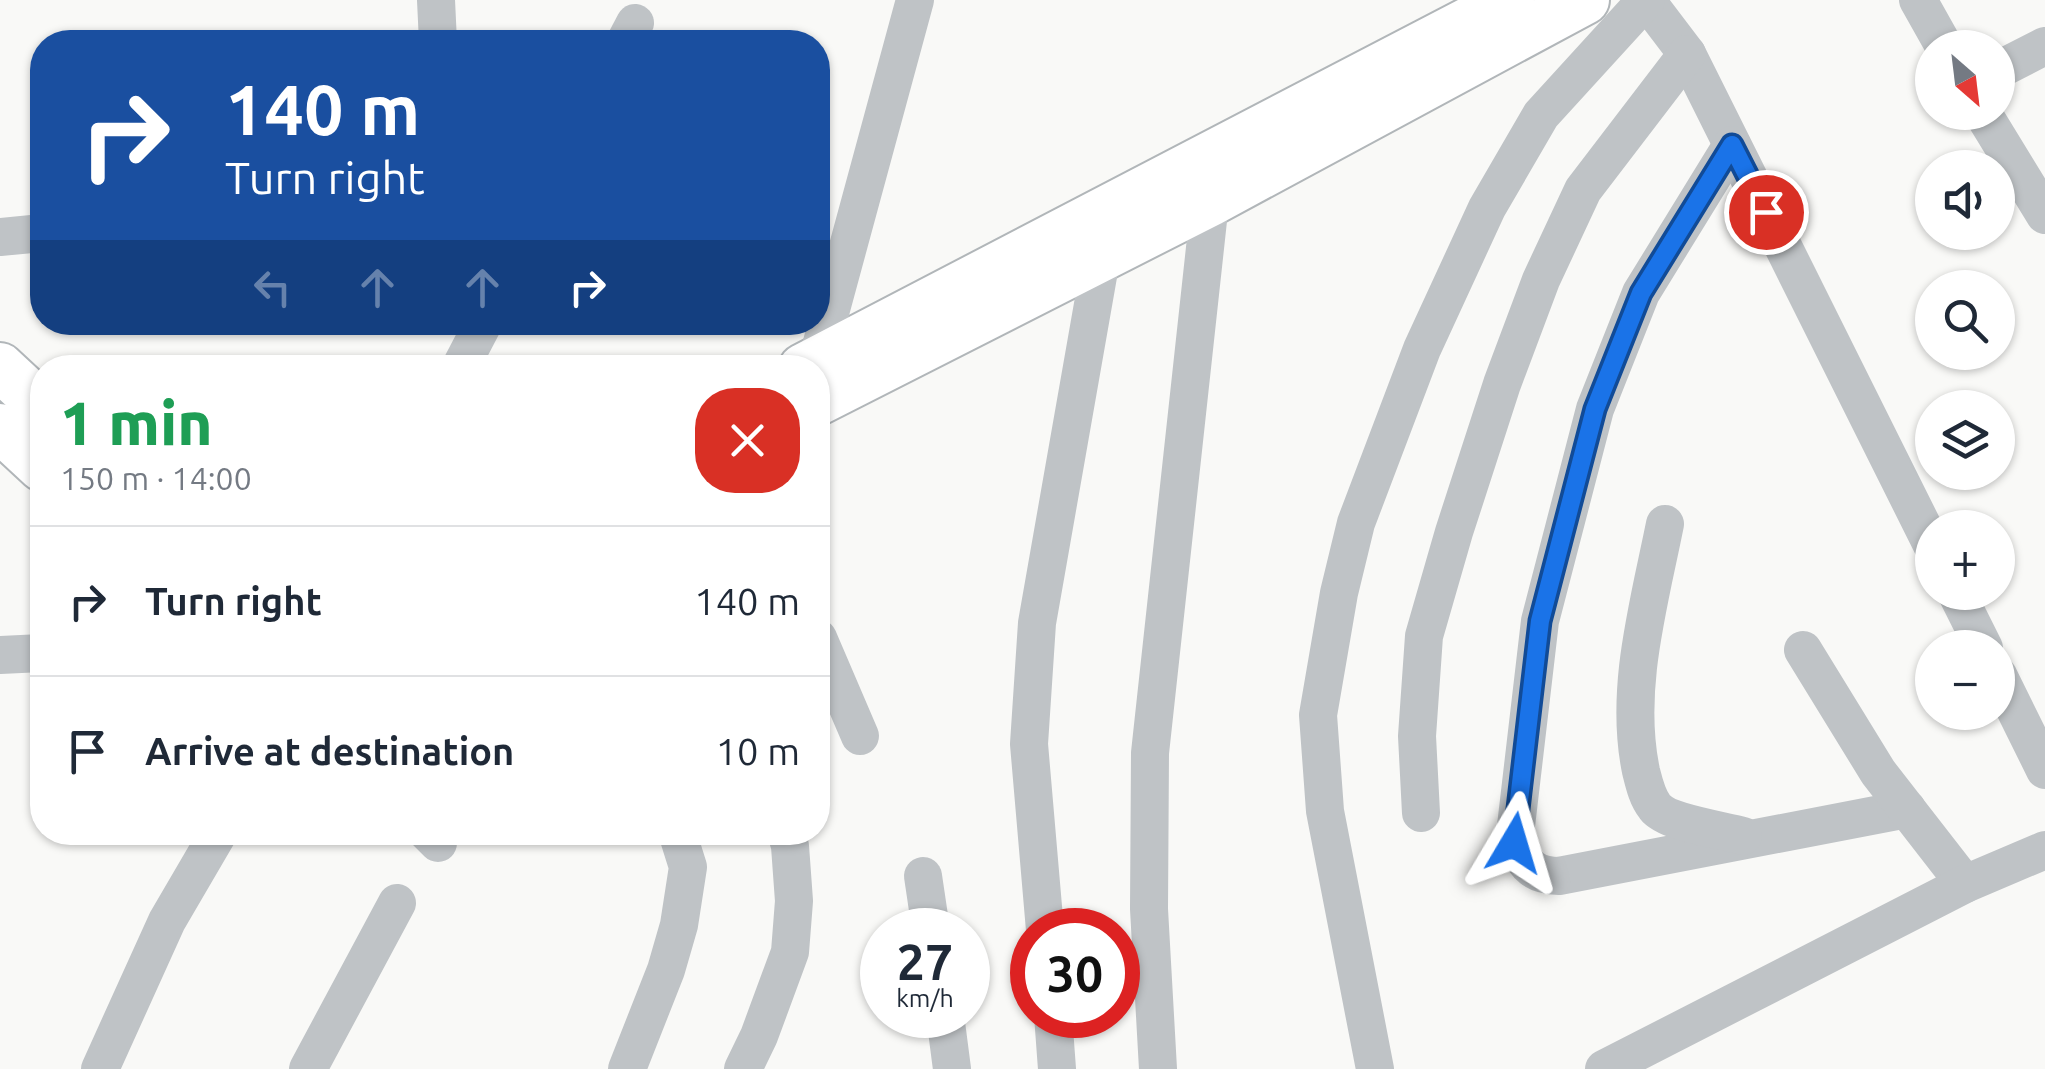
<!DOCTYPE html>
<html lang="en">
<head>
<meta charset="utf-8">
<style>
  body { margin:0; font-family:Ubuntu,sans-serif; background:#f6f6f7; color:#1f2937; height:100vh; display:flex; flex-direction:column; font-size:38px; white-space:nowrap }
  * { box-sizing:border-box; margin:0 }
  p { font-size:32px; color:#747a83 }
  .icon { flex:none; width:55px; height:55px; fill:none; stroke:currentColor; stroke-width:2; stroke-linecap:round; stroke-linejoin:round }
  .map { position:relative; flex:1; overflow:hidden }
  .drawer { position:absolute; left:30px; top:355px; width:800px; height:490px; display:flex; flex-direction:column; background:#fff; border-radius:40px; box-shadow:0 2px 8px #0004 }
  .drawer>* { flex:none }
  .top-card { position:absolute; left:30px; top:30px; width:800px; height:305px; border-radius:40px; box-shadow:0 2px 8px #0004; background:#1a4fa0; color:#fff; overflow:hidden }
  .needle { width:65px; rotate:152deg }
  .fabs { position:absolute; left:1915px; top:30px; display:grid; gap:20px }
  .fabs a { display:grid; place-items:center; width:100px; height:100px; border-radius:50%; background:#fff; box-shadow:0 2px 8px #0004; font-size:50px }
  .speed { position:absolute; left:860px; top:908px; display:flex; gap:20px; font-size:50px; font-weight:700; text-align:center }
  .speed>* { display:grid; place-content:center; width:130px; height:130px; border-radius:50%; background:#fff; box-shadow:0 2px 8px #0004; line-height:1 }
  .speed small { font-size:25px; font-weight:400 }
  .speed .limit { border:15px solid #d22; background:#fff; color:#111 }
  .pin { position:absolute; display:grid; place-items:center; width:85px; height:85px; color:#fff; margin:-42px; border:5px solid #fff; border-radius:50%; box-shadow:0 2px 10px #0007 }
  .me { position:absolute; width:110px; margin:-55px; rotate:7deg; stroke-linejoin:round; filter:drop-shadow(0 0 8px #0008) }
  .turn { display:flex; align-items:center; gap:35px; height:210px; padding:0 30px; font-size:45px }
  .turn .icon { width:130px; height:130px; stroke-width:2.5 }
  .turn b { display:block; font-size:70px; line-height:85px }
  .lanes { display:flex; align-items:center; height:95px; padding:0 30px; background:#0003; justify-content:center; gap:50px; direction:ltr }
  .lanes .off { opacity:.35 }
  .round { display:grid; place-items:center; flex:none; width:105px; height:105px; border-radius:40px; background:#f6f6f7 }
  .overview { display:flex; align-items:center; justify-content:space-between; height:170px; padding:0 30px }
  h1 { font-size:60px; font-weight:800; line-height:75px; color:#1e9e55 }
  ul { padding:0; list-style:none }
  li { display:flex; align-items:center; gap:30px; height:150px; padding:0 30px; border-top:2px solid #e0e1e3 }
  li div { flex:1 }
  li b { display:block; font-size:38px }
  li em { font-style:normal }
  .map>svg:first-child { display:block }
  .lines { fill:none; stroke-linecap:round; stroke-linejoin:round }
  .major-casing { stroke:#b1b6b9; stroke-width:52 }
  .minor { stroke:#bfc3c6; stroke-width:38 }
  .major { stroke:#fff; stroke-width:48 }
  .route-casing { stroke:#114b97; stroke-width:25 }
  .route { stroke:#1a73e8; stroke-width:18 }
</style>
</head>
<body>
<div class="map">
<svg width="2045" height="1069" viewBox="0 0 2045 1069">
  <rect width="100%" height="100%" fill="#f9f9f7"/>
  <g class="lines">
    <defs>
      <g id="major">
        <polyline points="0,367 42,406"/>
        <polyline points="803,368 1510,0"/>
        <polyline points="818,401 1210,202 1585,0"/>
        <polyline points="0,428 42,467"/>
      </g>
    </defs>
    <use href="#major" class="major-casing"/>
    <g class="minor">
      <polyline points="436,0 438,42"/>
      <polyline points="1646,0 1687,54 1932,545"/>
      <polyline points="1918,0 1945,48"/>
      <polyline points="625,42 635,23"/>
      <polyline points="1998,70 2045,46"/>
      <polyline points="1982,112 2045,215"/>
      <path d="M1732 145 1641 293 1595 409 1540 621 1514 843C1527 865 1531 875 1559 876L1907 809"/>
      <polyline points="0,237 42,233"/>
      <polyline points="817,361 915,0"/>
      <polyline points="460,368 484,322"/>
      <path d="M1665 524C1649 604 1624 690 1641 771 1644 783 1647 797 1655 807 1667 823 1722 830 1743 836"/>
      <polyline points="1956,592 1984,648"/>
      <polyline points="818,638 860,736"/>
      <polyline points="1803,650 1878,772 1965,884"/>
      <polyline points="0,655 42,653"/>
      <polyline points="1998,675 2045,770"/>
      <polyline points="1421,813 1417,736 1424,636 1454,532 1502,384 1541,280 1583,190 1687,54"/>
      <polyline points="427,832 438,843"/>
      <polyline points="923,876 931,930"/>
      <polyline points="1045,930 1029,744 1037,623 1101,259"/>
      <polyline points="945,1015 952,1069"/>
      <polyline points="1053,1015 1057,1069"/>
      <polyline points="100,1069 167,921 219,832"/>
      <polyline points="308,1069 397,903"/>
      <polyline points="627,1069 666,970 679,925 688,867 677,832"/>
      <polyline points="743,1069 759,1036 790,952 794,901 790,846 786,832"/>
      <polyline points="1158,1069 1149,909 1150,753 1210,202"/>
      <polyline points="1375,1069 1325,811 1318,715 1339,593 1356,523 1422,349 1487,208 1541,115 1646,0"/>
      <polyline points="1604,1069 1965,884 2045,850"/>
    </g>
    <use href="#major" class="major"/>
  </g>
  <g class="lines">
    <defs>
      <polyline id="route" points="1514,843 1540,621 1595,409 1641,293 1732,145 1766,212"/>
    </defs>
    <use href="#route" class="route-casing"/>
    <use href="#route" class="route"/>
  </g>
</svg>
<div class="fabs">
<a><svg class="needle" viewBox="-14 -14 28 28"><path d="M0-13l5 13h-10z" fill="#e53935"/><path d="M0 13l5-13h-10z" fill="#747a83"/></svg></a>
<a><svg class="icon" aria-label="sound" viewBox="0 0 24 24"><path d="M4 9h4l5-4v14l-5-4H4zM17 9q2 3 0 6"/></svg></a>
<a><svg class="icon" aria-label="search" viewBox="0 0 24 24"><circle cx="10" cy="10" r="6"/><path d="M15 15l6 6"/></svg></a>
<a><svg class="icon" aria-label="layers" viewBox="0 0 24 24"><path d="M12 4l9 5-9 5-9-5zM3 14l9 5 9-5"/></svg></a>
<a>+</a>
<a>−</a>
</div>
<div class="speed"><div>27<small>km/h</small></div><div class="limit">30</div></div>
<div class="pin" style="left:1766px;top:212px;background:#d93025"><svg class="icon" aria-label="arrive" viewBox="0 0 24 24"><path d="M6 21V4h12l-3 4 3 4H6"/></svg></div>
<svg class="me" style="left:1514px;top:843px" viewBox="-20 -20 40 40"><path d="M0-17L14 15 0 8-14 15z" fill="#1a73e8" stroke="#fff" stroke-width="4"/></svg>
<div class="top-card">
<div class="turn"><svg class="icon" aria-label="right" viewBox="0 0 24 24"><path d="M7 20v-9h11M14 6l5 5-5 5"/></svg><div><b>140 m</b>Turn right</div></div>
<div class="lanes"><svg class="icon off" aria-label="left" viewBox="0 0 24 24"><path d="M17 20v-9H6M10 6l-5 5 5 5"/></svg><svg class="icon off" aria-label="ahead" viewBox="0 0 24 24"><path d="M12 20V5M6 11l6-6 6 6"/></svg><svg class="icon off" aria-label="ahead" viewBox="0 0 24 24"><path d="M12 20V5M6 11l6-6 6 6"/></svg><svg class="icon" aria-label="right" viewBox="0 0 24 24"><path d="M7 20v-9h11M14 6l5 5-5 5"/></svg></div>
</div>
<section class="drawer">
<div class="overview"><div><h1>1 min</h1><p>150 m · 14:00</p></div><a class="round" style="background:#d93025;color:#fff"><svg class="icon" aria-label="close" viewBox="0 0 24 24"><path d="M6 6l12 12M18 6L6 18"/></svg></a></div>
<ul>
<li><svg class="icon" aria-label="right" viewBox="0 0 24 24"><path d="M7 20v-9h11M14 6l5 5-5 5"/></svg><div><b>Turn right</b></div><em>140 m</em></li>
<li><svg class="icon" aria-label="arrive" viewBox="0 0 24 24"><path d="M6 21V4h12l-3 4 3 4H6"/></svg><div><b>Arrive at destination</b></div><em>10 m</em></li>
</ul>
</section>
</div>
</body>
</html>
